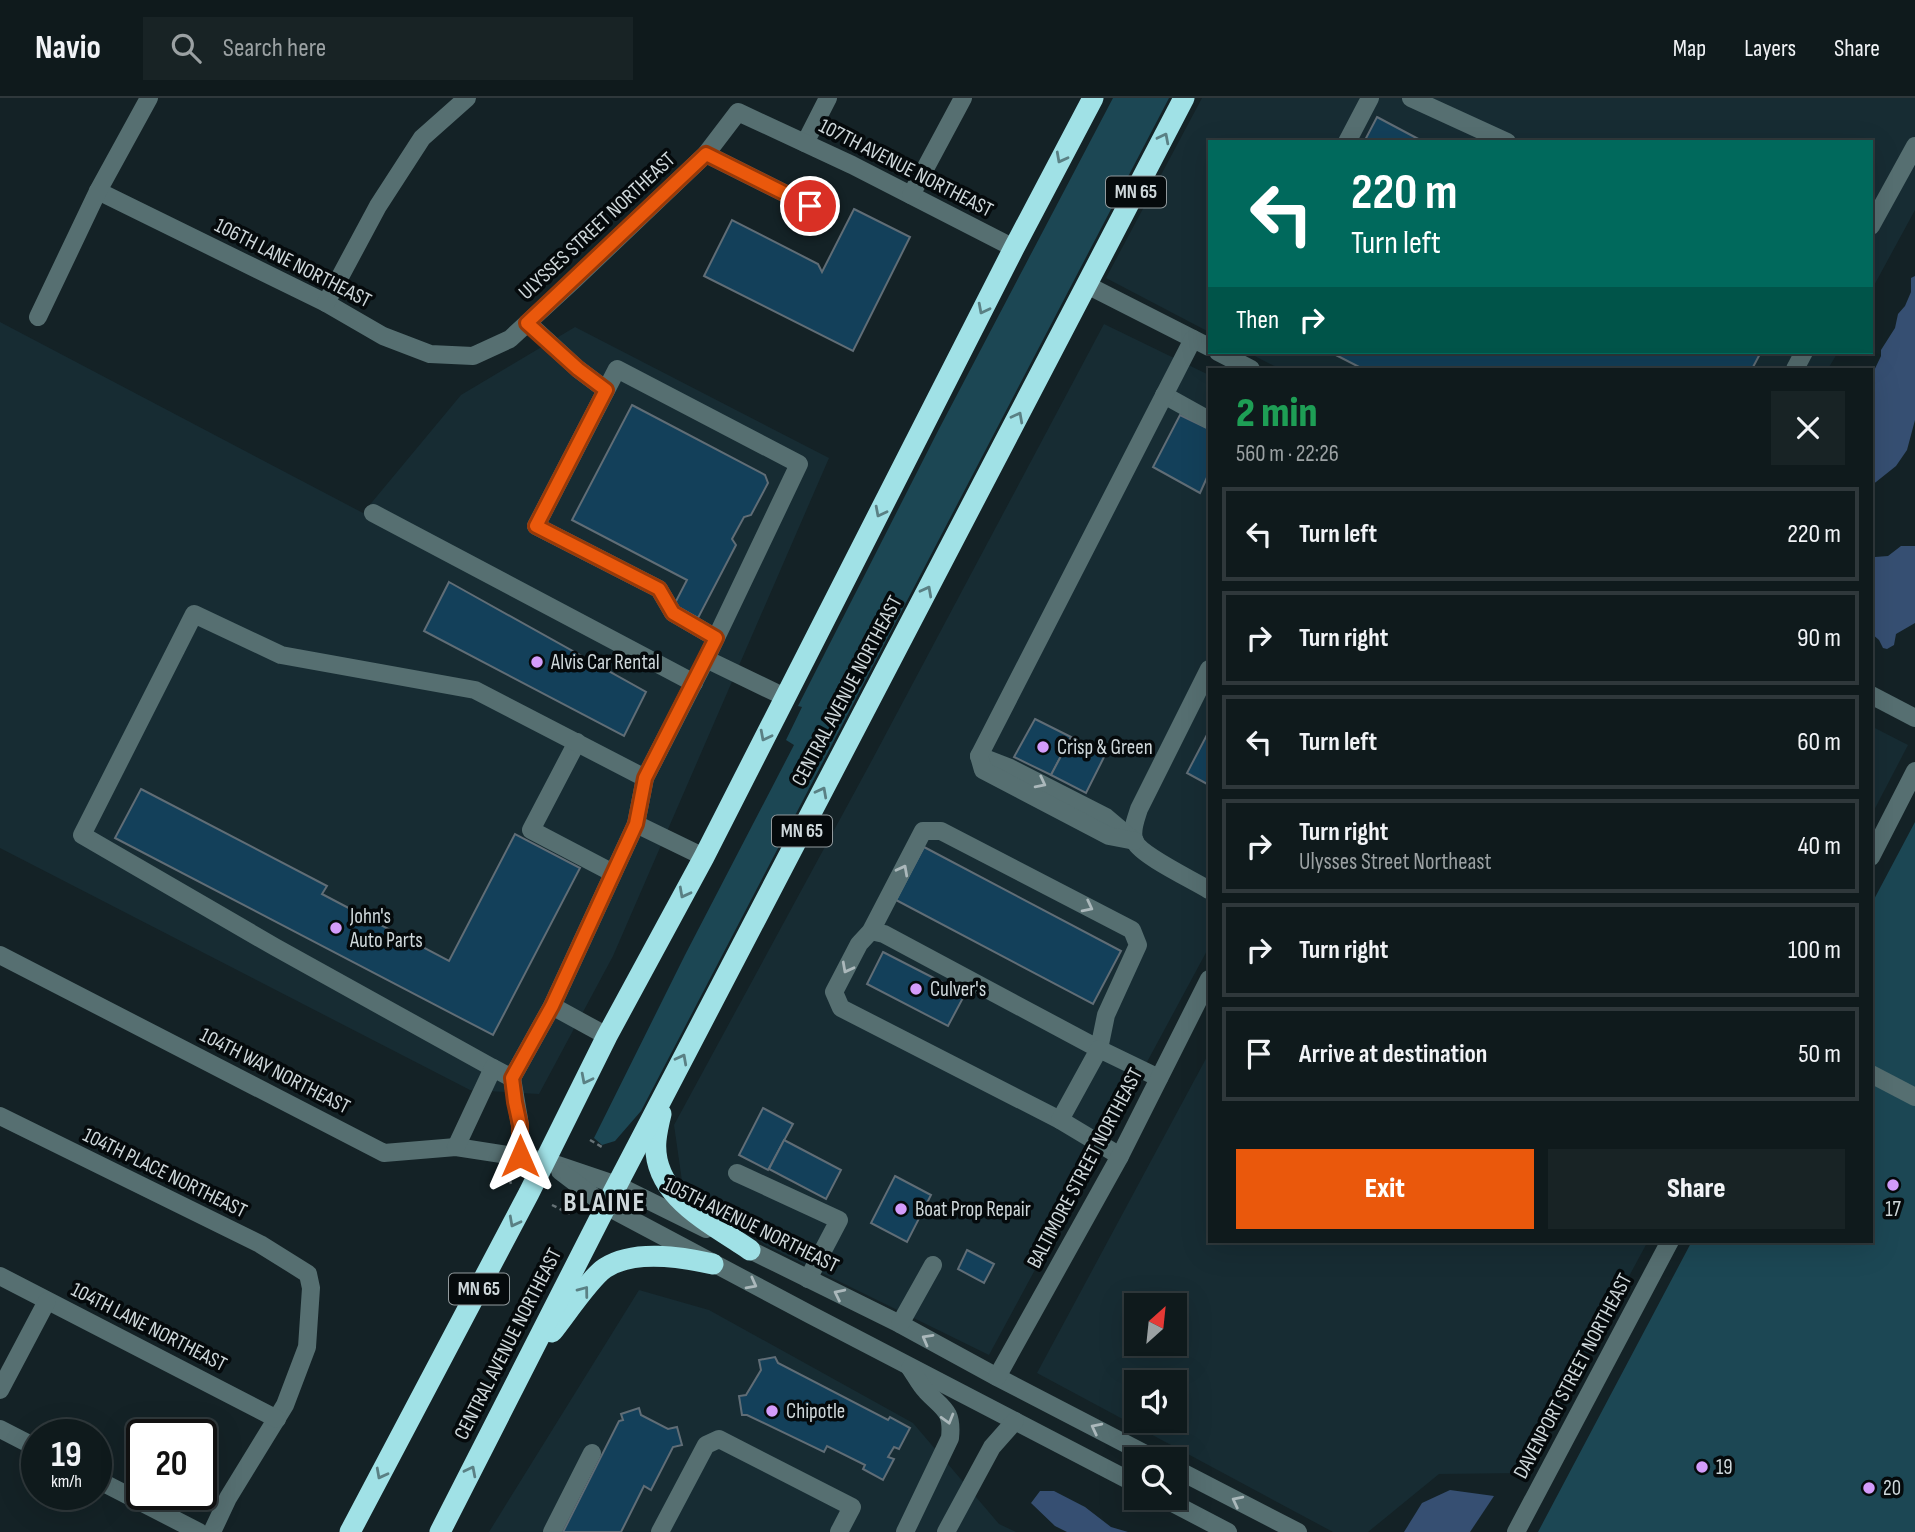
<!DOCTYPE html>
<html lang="en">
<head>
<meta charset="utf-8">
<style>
  body { margin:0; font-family:"Sofia Sans Condensed",sans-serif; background:#182325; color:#f1f3f6; height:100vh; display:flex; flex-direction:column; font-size:26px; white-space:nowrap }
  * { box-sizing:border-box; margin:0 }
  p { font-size:23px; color:#9ba1a3 }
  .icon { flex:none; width:38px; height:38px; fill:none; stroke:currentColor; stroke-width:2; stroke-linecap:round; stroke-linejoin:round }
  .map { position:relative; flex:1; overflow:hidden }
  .drawer { position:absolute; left:1208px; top:270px; width:665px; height:875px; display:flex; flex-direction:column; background:#0f1a1c; border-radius:0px; box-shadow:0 7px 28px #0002,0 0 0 2px #2f383b }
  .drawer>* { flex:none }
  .banner { position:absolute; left:1208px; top:42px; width:665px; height:214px; border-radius:0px; box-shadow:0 7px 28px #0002,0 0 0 2px #2f383b; background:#00695c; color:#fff; overflow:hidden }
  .needle { width:46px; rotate:27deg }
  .tools { position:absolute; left:1124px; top:1195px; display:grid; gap:14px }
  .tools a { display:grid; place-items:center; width:63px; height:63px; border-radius:0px; background:#0f1a1c; box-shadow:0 7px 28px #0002,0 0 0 2px #2f383b; font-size:35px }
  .speed { position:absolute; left:21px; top:1321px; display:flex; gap:14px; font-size:35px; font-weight:700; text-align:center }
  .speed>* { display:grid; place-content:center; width:91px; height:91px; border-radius:50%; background:#0f1a1c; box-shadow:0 7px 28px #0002,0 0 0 2px #2f383b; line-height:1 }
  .speed small { font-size:18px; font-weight:400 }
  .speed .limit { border:4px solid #111; border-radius:10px; background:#fff; color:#111 }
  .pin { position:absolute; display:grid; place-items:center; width:60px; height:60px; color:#fff; margin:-30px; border:4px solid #fff; border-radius:50%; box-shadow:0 2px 7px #0007 }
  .me { position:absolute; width:77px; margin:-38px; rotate:0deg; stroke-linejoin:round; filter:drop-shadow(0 0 5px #0008) }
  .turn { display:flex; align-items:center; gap:24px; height:147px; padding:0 28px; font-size:32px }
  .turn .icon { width:91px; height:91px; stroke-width:2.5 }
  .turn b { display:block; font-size:49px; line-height:60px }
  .then { display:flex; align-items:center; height:66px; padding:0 28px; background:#0003; gap:14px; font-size:26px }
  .round { display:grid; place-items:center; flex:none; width:74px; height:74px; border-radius:0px; background:#182325 }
  .overview { display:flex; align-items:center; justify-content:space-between; height:119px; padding:0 28px }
  h1 { font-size:42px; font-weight:800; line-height:52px; color:#1e9e55 }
  .action { display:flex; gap:14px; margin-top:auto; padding:14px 28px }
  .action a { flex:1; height:80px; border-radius:0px; background:#ea580c; color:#fff; font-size:28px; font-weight:800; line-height:80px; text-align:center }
  .action a+a { background:#182325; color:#f1f3f6 }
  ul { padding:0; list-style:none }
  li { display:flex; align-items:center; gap:21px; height:94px; margin:0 14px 10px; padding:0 14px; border:4px solid #2f383b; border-radius:0px }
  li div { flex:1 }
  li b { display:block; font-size:26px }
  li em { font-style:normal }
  header { display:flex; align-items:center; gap:42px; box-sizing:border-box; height:98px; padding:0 35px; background:#0f1a1c; border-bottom:2px solid #2f383b }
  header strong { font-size:33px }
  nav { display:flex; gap:38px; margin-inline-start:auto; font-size:24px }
  .search { width:490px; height:63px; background:#182325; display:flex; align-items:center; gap:18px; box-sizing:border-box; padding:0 24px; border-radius:0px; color:#9ba1a3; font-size:26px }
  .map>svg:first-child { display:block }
  .built { fill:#172c33; fill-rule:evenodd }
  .green { fill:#1c4754 }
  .water { fill:#364f72 }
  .building { fill:#13405a; stroke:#606d76; stroke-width:2 }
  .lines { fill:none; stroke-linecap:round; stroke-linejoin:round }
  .path { stroke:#667276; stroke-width:2.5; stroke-dasharray:5 3.5; stroke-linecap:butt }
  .minor { stroke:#566f71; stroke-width:18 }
  .highway { stroke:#a0e1e6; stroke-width:21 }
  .oneway { stroke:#5a8084 }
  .oneway2 { stroke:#abb8bb }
  .route-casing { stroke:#983908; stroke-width:18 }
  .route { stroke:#ea580c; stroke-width:12 }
  .poi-dot { fill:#d49cfb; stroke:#050a0c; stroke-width:2.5 }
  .labels { text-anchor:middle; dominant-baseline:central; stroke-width:7; stroke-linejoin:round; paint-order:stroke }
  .shield { fill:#050a0c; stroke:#929a9d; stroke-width:2 }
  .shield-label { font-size:19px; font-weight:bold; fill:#cfd8db }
  .street-label { font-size:21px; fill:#cfd8db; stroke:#050a0c }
  .poi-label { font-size:21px; fill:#cfd8db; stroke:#050a0c; text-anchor:start }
  .district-label { font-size:28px; font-weight:bold; letter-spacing:2px; fill:#cfd8db; stroke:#050a0c }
</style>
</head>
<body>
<header>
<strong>Navio</strong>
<div class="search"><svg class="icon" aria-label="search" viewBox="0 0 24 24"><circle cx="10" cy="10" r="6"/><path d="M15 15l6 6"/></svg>Search here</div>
<nav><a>Map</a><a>Layers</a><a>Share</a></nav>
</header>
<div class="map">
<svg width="1915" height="1434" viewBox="0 0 1915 1434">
  <rect width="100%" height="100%" fill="#142226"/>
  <g class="built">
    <polygon points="1202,0 1915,0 1915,112 1871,193 1871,44 1209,44 1209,234 1106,180"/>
    <polygon points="0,224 363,415 461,297 575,229 829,360 613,858 539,996 470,992 0,750"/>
    <polygon points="1104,226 1209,277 1209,849 989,1257 765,1147 682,1083 674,1027 871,664"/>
    <polygon points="1247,254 1838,254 1828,271 1280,271"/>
    <polygon points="1871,628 1908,647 1871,718"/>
    <path d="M1209 955V1143H1648L1523 1375 1439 1376 1368 1434H1333L1037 1275ZM1136 1208H1174V1246H1136ZM1174 1284V1323H1136V1284Z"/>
    <polygon points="639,1192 709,1212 913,1325 999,1426 1016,1434 489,1434"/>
  </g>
  <g class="green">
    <polygon points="1113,0 1169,0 641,1013 615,1043 602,1047 594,1040 685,857 794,647 786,642 802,609 798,608 939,331"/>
    <polygon points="1915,724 1915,1434 1538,1434 1692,1143 1871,1143 1871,807"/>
  </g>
  <g class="water">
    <polygon points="1915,178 1915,322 1907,352 1896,368 1876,384 1871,387 1871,279 1881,258 1881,252 1895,230 1898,216 1905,208 1911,194 1911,180"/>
    <polygon points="1901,448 1915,448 1915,525 1896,536 1894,547 1887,551 1883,550 1879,542 1871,535 1871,465 1875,459 1888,458"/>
    <polygon points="1450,1392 1494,1398 1470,1434 1404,1434 1422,1405"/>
    <polygon points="1040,1393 1054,1393 1085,1409 1111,1429 1128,1434 1067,1434 1055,1428 1031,1405"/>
  </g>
  <g class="building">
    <polygon points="1377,19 1424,44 1364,44"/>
    <polygon points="854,111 910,139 853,253 704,178 732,122 818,166 822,174"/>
    <polygon points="1330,254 1761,254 1752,271 1363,271"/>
    <polygon points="632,307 765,377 768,385 751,417 744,419 732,441 736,447 698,520 674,507 687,482 572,422"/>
    <polygon points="1180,317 1209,331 1209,375 1200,395 1153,369"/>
    <polygon points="449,484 646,594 624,638 424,533"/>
    <polygon points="1035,621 1071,639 1051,677 1014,659"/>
    <polygon points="1209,633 1209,687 1187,675"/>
    <polygon points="1071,639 1088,648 1087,651 1095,655 1096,653 1105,657 1086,695 1051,677"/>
    <polygon points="141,691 327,788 322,796 449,863 515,736 580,770 493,937 115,740"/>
    <polygon points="924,749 1121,853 1093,906 896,802"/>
    <polygon points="883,854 965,896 948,928 867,886"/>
    <polygon points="763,1010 793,1026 768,1072 739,1057"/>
    <polygon points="784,1042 841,1072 826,1101 769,1071"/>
    <polygon points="895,1078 931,1097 907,1144 871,1125"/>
    <polygon points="967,1152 994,1166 984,1185 958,1171"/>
    <polygon points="775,1259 778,1265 888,1322 890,1319 910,1330 899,1351 894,1349 888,1359 894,1361 883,1382 863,1371 865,1367 827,1348 824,1354 747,1317 742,1317 739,1298 746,1297 761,1272 759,1262"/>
    <polygon points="639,1310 641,1317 668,1331 677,1329 682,1347 673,1349 651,1392 644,1388 621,1434 563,1434 619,1323 623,1322 621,1316"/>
  </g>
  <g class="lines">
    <g class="path">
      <polyline points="590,1042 602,1049"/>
      <polyline points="504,1075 509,1079 511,1086"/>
      <polyline points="552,1107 570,1116"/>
    </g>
    <g class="minor">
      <polyline points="1411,0 1507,44"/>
      <polyline points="1347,44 1370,0"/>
      <polyline points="805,45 828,0"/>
      <polyline points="706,56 810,108"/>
      <polyline points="98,93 326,205 383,238 430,256 473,258 510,241 574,182 706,56 738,14 852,67 1014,150"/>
      <polyline points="911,97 963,0"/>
      <polyline points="1871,128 1915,48"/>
      <polyline points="1087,187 1209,249"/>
      <polyline points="326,205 378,108 422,40 467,0"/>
      <polyline points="38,219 98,93 149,0"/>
      <polyline points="528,225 578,271 606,292"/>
      <polyline points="1218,254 1251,271"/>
      <polyline points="1795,271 1804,254"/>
      <polyline points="1164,297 1209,322"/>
      <polyline points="373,415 694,585"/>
      <polyline points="706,561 785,599"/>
      <path d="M1209 571 1139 711C1136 721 1130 734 1135 744 1142 758 1193 782 1209 792"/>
      <polyline points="1871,597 1915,620"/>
      <polyline points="577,644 531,732 613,775"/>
      <polyline points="979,658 1010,670 1106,719 1132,741"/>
      <polyline points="636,726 704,759"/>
      <polyline points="1135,743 1109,738 983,672 979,658 1193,241"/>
      <polyline points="1871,759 1915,673"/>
      <polyline points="871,833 884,836 1099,951 1106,917 1138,847 1132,832 941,733 923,733 871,833 859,846 834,894 841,910 1060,1022"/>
      <polyline points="0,857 384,1055 456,1049 546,1063 617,1087 706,1131"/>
      <polyline points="552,908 607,938"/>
      <polyline points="493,970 275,849 82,737 194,516 281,557 475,592 645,680"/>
      <polyline points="1871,976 1915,999"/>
      <polyline points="512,980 520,1027 520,1058"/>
      <polyline points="0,1018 260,1146 308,1176 311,1190 307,1249 285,1307 228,1400 212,1434"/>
      <polyline points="456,1049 493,970 512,980 552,908 636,726 645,680 706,561 799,366 617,271 536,428 659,491 673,515 716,540"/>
      <polyline points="1120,1058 1060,1022 1099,951 1159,980"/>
      <polyline points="560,1073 606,1108 811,1217 1136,1386"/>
      <polyline points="737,1075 839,1122 808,1181"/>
      <polyline points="738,1146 900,1226 997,1279 1157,1362"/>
      <polyline points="0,1178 277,1321"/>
      <polyline points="900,1226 933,1167"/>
      <polyline points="997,1279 1120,1058 1209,881"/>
      <polyline points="0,1292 47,1203"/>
      <polyline points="0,1331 37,1350"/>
      <polyline points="1174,1370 1298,1434"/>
      <polyline points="96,1381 199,1434"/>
      <polyline points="1163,1400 1228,1434"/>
      <polyline points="552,1434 592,1355"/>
      <polyline points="660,1434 706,1347 719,1341 852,1409 839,1434"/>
      <path d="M905 1434 950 1340C953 1312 943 1311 926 1293 920 1287 915 1277 910 1270"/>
      <polyline points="946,1434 992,1349 1015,1323"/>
      <polyline points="1516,1434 1670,1143"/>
    </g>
    <g class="highway">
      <path d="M661 1016C659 1024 657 1033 656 1042 651 1098 711 1125 750 1152"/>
      <path d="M552 1234C565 1218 590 1180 605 1170 634 1151 682 1159 713 1166"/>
      <polyline points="350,1434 529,1095 607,938 704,759 1014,150 1093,0"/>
      <polyline points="440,1434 606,1108 1184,0"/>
    </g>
  </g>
  <defs><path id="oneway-chevron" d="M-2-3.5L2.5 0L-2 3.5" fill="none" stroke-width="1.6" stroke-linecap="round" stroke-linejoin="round" transform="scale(1.75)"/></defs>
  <g class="oneway">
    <use href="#oneway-chevron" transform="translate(1164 40) rotate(-63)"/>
    <use href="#oneway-chevron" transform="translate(1061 60) rotate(118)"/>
    <use href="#oneway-chevron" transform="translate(983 211) rotate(117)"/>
    <use href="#oneway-chevron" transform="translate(1018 319) rotate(-62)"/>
    <use href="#oneway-chevron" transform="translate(880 414) rotate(117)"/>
    <use href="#oneway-chevron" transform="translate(927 493) rotate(-62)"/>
    <use href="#oneway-chevron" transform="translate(765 638) rotate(117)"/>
    <use href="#oneway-chevron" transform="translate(822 694) rotate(-62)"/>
    <use href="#oneway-chevron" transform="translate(684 795) rotate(118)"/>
    <use href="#oneway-chevron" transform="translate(682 961) rotate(-62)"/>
    <use href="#oneway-chevron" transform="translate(586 981) rotate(117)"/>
    <use href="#oneway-chevron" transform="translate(514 1124) rotate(118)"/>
    <use href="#oneway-chevron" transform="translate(584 1193) rotate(-53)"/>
    <use href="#oneway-chevron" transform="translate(471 1373) rotate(-63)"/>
    <use href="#oneway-chevron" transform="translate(381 1376) rotate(118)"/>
  </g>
  <g class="oneway2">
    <use href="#oneway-chevron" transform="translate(1041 685) rotate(27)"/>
    <use href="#oneway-chevron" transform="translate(903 772) rotate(-62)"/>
    <use href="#oneway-chevron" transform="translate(1088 809) rotate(27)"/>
    <use href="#oneway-chevron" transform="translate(847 870) rotate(118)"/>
    <use href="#oneway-chevron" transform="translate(752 1186) rotate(28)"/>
    <use href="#oneway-chevron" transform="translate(839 1196) rotate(-154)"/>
    <use href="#oneway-chevron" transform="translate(927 1241) rotate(-151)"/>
    <use href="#oneway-chevron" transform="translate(948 1321) rotate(74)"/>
    <use href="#oneway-chevron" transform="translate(1096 1330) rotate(-153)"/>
    <use href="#oneway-chevron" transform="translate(1237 1403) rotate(-153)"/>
  </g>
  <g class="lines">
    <defs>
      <polyline id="route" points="520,1058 520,1027 515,1004 512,980 552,908 636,726 645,680 716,540 673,515 659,491 536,428 606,292 578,271 527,225 706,56 810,108"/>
    </defs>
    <use href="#route" class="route-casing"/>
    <use href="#route" class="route"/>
  </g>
  <g class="poi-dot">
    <circle cx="537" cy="564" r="7"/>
    <circle cx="1043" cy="649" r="7"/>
    <circle cx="336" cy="830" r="7"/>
    <circle cx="916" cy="891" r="7"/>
    <circle cx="1893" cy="1087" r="7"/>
    <circle cx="901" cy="1111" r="7"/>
    <circle cx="772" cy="1313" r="7"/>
    <circle cx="1702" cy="1369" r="7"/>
    <circle cx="1869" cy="1390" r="7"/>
  </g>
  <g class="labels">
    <g class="shield">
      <rect x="1106" y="78.5" width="60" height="31" rx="5"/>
      <rect x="772" y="717.5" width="60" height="31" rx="5"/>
      <rect x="449" y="1175.5" width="60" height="31" rx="5"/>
    </g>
    <g class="shield-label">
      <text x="1136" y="94">MN 65</text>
      <text x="802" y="733">MN 65</text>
      <text x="479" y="1191">MN 65</text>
    </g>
    <g class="street-label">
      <text transform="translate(906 70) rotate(27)">107TH AVENUE NORTHEAST</text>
      <text transform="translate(597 128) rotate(-43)">ULYSSES STREET NORTHEAST</text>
      <text transform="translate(293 165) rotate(27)">106TH LANE NORTHEAST</text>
      <text transform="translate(847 593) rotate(-62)">CENTRAL AVENUE NORTHEAST</text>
      <text transform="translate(275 973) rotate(27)">104TH WAY NORTHEAST</text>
      <text transform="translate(1085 1070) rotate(-62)">BALTIMORE STREET NORTHEAST</text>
      <text transform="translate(165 1075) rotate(26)">104TH PLACE NORTHEAST</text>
      <text transform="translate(751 1127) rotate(26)">105TH AVENUE NORTHEAST</text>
      <text transform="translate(149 1229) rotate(27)">104TH LANE NORTHEAST</text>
      <text transform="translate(508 1246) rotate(-63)">CENTRAL AVENUE NORTHEAST</text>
      <text transform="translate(1573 1278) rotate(-62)">DAVENPORT STREET NORTHEAST</text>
    </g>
    <g class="poi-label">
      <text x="551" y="564">Alvis Car Rental</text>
      <text x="1057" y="649">Crisp &amp; Green</text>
      <text x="350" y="818">John's<tspan x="350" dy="24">Auto Parts</tspan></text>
      <text x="930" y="891">Culver's</text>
      <text x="915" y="1111">Boat Prop Repair</text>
      <text x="1893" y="1111" text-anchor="middle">17</text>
      <text x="786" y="1313">Chipotle</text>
      <text x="1716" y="1369">19</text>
      <text x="1883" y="1390">20</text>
    </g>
    <g class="district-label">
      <text x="605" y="1104">BLAINE</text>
    </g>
  </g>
</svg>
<div class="tools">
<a><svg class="needle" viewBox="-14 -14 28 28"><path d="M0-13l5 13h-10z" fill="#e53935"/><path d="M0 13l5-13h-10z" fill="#9ba1a3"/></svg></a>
<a><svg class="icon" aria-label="sound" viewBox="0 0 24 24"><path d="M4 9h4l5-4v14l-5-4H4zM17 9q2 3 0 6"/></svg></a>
<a><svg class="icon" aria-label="search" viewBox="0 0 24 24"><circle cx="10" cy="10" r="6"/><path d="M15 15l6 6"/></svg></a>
</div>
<div class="speed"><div>19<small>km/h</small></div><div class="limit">20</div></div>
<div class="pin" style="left:810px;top:108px;background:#d93025"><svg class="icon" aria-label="arrive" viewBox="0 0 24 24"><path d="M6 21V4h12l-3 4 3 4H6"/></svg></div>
<svg class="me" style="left:520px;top:1058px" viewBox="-20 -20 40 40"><path d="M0-17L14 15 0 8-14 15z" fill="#ea580c" stroke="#fff" stroke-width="4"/></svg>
<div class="banner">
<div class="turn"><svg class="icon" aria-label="left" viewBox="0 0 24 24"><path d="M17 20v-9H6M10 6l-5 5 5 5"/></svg><div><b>220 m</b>Turn left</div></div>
<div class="then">Then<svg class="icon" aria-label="right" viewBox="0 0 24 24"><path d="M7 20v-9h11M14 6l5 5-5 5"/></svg></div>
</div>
<section class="drawer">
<div class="overview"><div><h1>2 min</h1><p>560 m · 22:26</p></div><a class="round"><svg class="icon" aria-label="close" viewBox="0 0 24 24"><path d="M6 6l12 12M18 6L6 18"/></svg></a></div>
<ul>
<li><svg class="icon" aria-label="left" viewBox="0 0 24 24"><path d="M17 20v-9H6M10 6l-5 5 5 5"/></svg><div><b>Turn left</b></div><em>220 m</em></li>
<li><svg class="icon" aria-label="right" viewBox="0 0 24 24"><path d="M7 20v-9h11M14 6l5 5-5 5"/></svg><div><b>Turn right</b></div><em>90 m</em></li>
<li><svg class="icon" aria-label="left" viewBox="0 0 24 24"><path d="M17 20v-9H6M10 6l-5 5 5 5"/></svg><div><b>Turn left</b></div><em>60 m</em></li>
<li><svg class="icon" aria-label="right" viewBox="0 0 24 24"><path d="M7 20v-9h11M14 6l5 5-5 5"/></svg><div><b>Turn right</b><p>Ulysses Street Northeast</p></div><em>40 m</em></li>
<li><svg class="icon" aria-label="right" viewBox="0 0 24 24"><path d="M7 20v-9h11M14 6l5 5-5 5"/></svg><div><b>Turn right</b></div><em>100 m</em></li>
<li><svg class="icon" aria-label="arrive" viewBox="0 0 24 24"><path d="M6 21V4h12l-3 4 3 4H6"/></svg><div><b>Arrive at destination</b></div><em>50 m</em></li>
</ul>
<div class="action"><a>Exit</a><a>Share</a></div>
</section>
</div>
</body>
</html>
